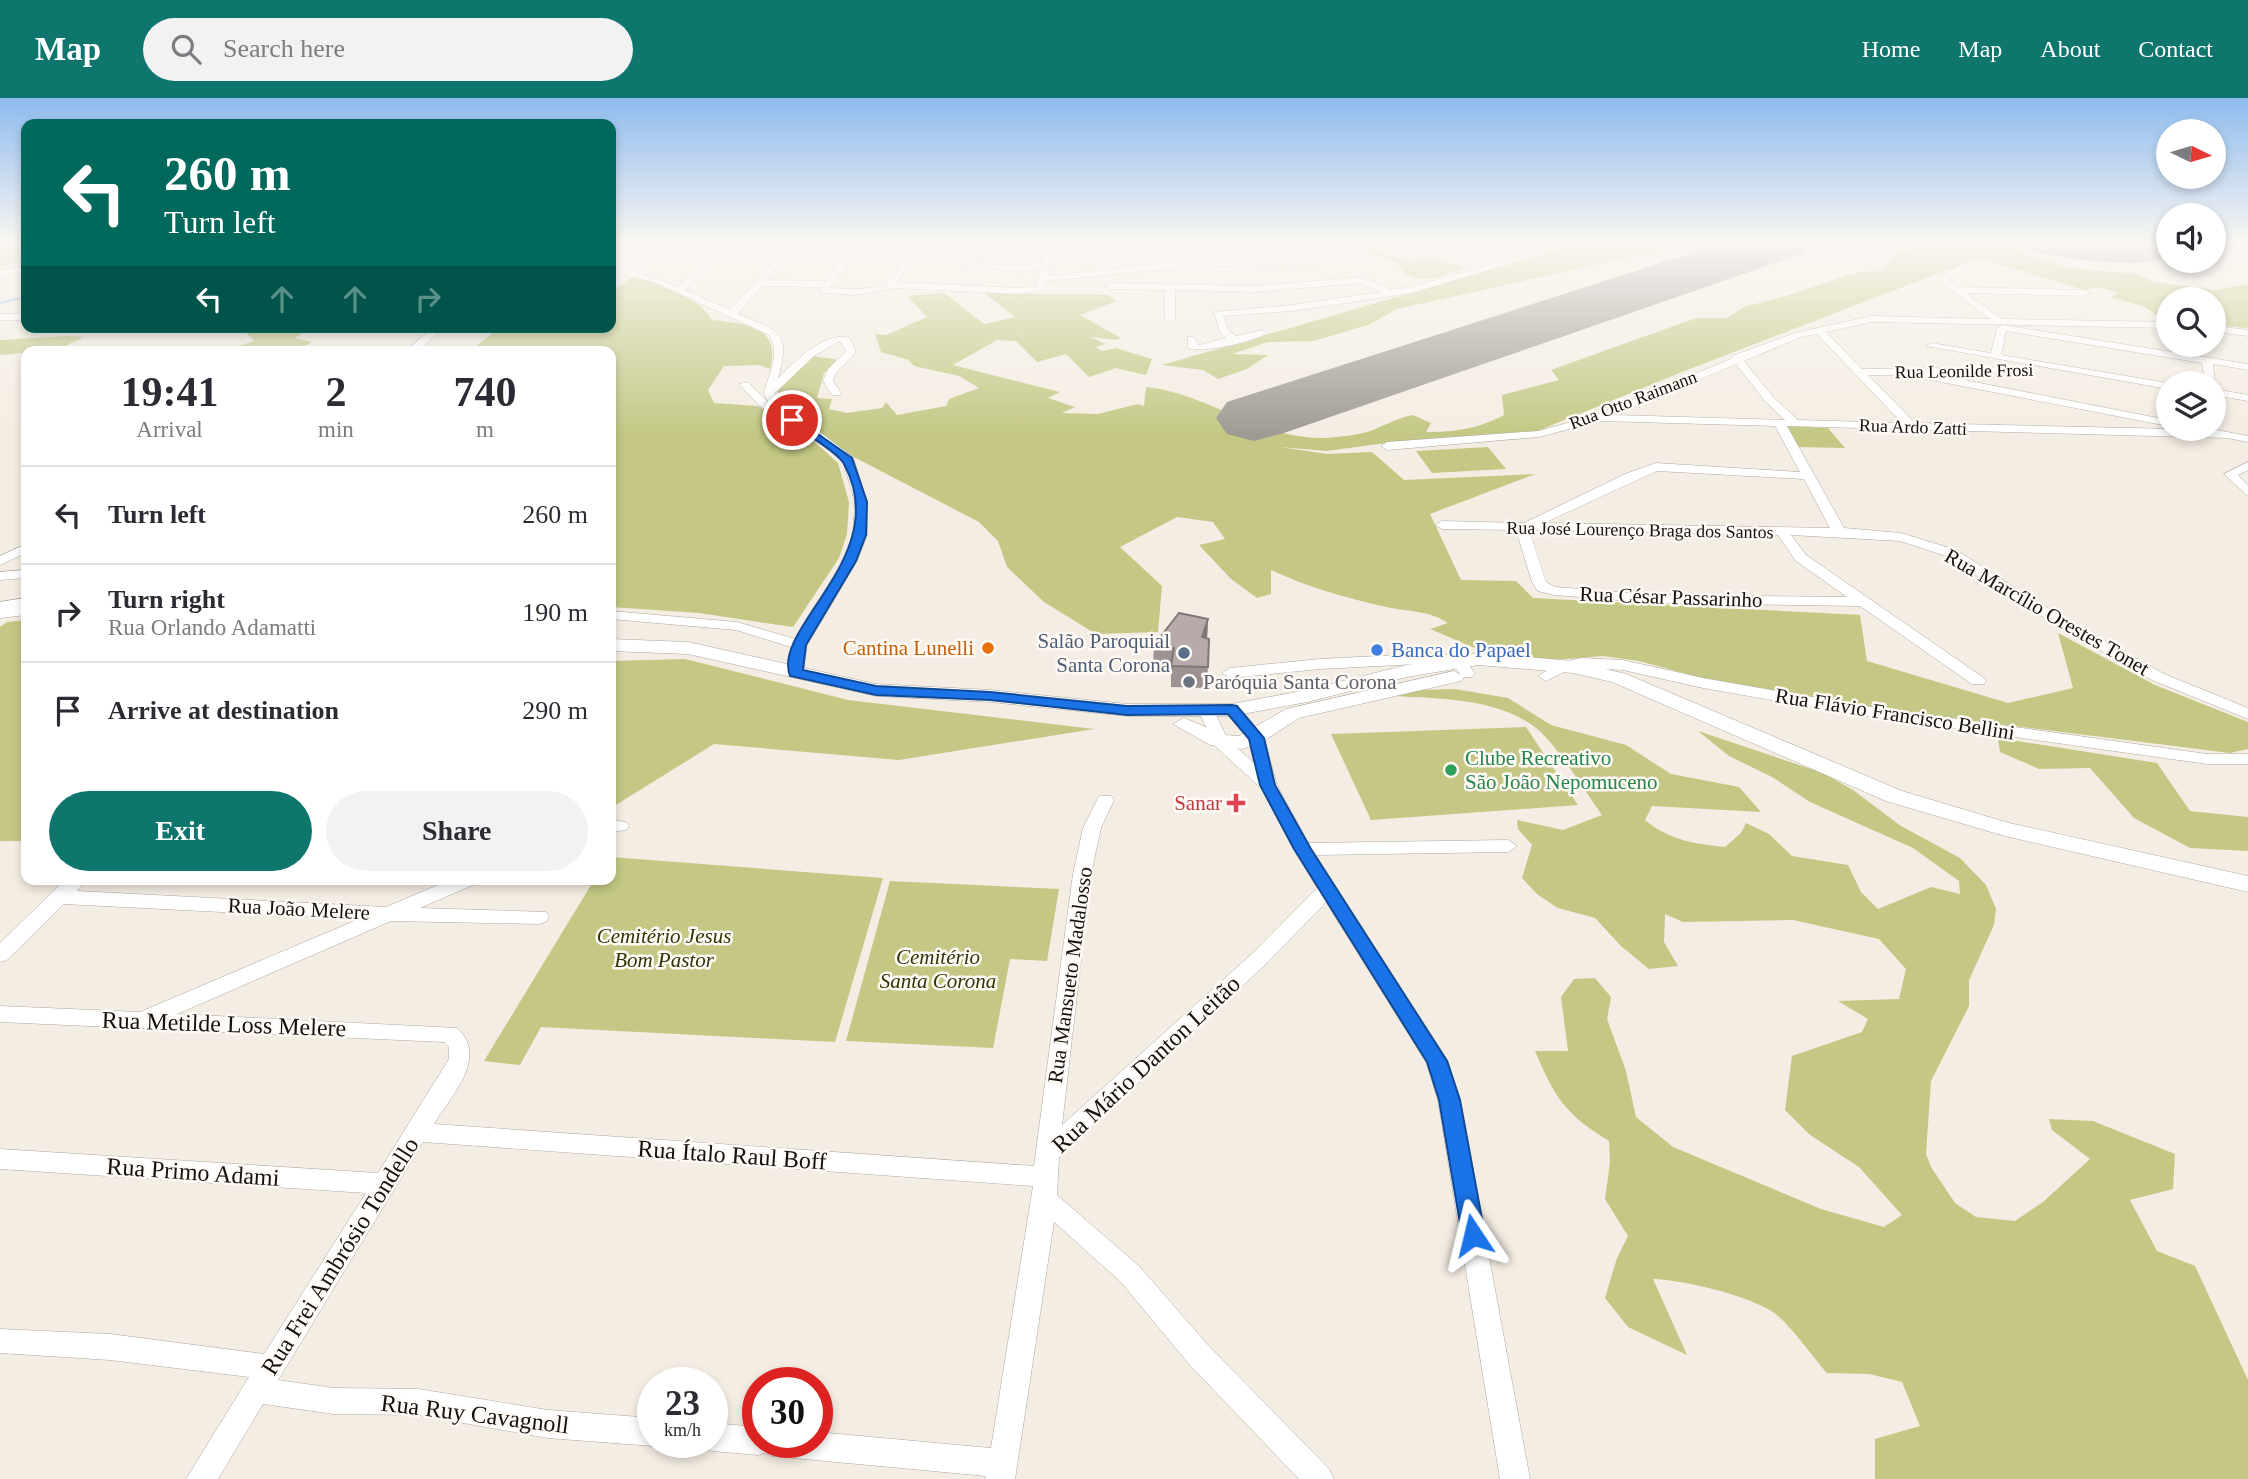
<!DOCTYPE html>
<html lang="en">
<head>
<meta charset="utf-8">
<style>
  body { margin:0; font-family:"Times New Roman",serif; background:#f2f2f3; color:#2b2b33; height:100vh; display:flex; flex-direction:column; font-size:26px; white-space:nowrap }
  * { box-sizing:border-box; margin:0 }
  p { font-size:23px; color:#7c7c81 }
  .icon { flex:none; width:38px; height:38px; fill:none; stroke:currentColor; stroke-width:2; stroke-linecap:round; stroke-linejoin:round }
  .map { position:relative; flex:1; overflow:hidden }
  .side { position:absolute; left:21px; top:248px; width:595px; height:539px; display:flex; flex-direction:column; background:#fff; border-radius:14px; box-shadow:0 4px 10px #0003 }
  .side>* { flex:none }
  .banner { position:absolute; left:21px; top:21px; width:595px; height:214px; border-radius:14px; box-shadow:0 4px 10px #0003; background:#00695c; color:#fff; overflow:hidden }
  .needle { width:46px; rotate:95deg }
  .buttons { position:absolute; left:2156px; top:21px; display:grid; gap:14px }
  .buttons a { display:grid; place-items:center; width:70px; height:70px; border-radius:50%; background:#fff; box-shadow:0 4px 10px #0003; font-size:35px }
  .speed { position:absolute; left:637px; top:1269px; display:flex; gap:14px; font-size:35px; font-weight:700; text-align:center }
  .speed>* { display:grid; place-content:center; width:91px; height:91px; border-radius:50%; background:#fff; box-shadow:0 4px 10px #0003; line-height:1 }
  .speed small { font-size:18px; font-weight:400 }
  .speed .limit { border:10px solid #d22; background:#fff; color:#111 }
  .pin { position:absolute; display:grid; place-items:center; width:60px; height:60px; color:#fff; margin:-30px; border:4px solid #fff; border-radius:50%; box-shadow:0 2px 7px #0007 }
  .me { position:absolute; width:77px; margin:-38px; rotate:350deg; stroke-linejoin:round; filter:drop-shadow(0 0 5px #0008) }
  .turn { display:flex; align-items:center; gap:24px; height:147px; padding:0 28px; font-size:32px }
  .turn .icon { width:91px; height:91px; stroke-width:2.5 }
  .turn b { display:block; font-size:49px; line-height:60px }
  .lanes { display:flex; align-items:center; height:66px; padding:0 28px; background:#0003; justify-content:center; gap:35px; direction:ltr }
  .lanes .off { opacity:.35 }
  .eta { display:flex; justify-content:space-evenly; align-items:center; height:119px; text-align:center }
  .eta b { font-size:42px; font-weight:700; line-height:49px }
  .cta { display:flex; gap:14px; margin-top:auto; padding:14px 28px }
  .cta a { flex:1; height:80px; border-radius:42px; background:#0f766e; color:#fff; font-size:28px; font-weight:700; line-height:80px; text-align:center }
  .cta a+a { background:#f2f2f3; color:#2b2b33 }
  ul { padding:0; list-style:none }
  li { display:flex; align-items:center; gap:21px; height:98px; padding:0 28px; border-top:2px solid #e1e1e2 }
  li div { flex:1 }
  li b { display:block; font-size:26px }
  li em { font-style:normal }
  header { display:flex; align-items:center; gap:42px; box-sizing:border-box; height:98px; padding:0 35px; background:#0f766e; color:#fff }
  header strong { font-size:33px }
  nav { display:flex; gap:38px; margin-inline-start:auto; font-size:24px }
  .search { width:490px; height:63px; background:#f2f2f3; display:flex; align-items:center; gap:18px; box-sizing:border-box; padding:0 24px; border-radius:38px; color:#7c7c81; font-size:26px }
  .map>svg:first-child { display:block }
  .green { fill:#c4c884 }
  .lines { fill:none; stroke-linecap:round; stroke-linejoin:round }
  .stream { stroke:#a7c6f7; stroke-width:2.5 }
  .taxiway { fill:#9f9a92; fill-rule:evenodd }
  .runway { fill:#9f9a92; fill-rule:evenodd }
  .minor-casing { stroke:#aea79f; stroke-width:1 }
  .major-casing { stroke:#aea79f; stroke-width:1 }
  .minor { fill:#fff; fill-rule:evenodd }
  .major { fill:#fff; fill-rule:evenodd }
  .wall { fill:#9d9291 }
  .shaded-wall { fill:#807776 }
  .building { fill:#b7aaa9; stroke:#807776; stroke-width:2 }
  .route { fill:#1a73e8; stroke:#114b97; stroke-width:2 }
  .food-dot { fill:#e8710a; stroke:#fffaf5; stroke-width:2.5 }
  .shop-dot { fill:#3f7fe0; stroke:#fffaf5; stroke-width:2.5 }
  .service-dot { fill:#5c6f8a; stroke:#fffaf5; stroke-width:2.5 }
  .worship-dot { fill:#6b7280; stroke:#fffaf5; stroke-width:2.5 }
  .leisure-dot { fill:#2e9e5b; stroke:#fffaf5; stroke-width:2.5 }
  .health-dot { fill:#e0444e; stroke:#fffaf5; stroke-width:2.5 }
  .labels { text-anchor:middle; dominant-baseline:central; stroke-width:5; stroke-linejoin:round; paint-order:stroke }
  .far-street-label { font-size:18px; fill:#14110e; stroke:#fffaf5 }
  .street-label { font-size:21px; fill:#14110e; stroke:#fffaf5 }
  .service-label { font-size:21px; fill:#4e5e75; stroke:#fffaf5; text-anchor:end }
  .food-label { font-size:21px; fill:#c56008; stroke:#fffaf5; text-anchor:end }
  .shop-label { font-size:21px; fill:#366cbe; stroke:#fffaf5; text-anchor:start }
  .worship-label { font-size:21px; fill:#5b616d; stroke:#fffaf5; text-anchor:start }
  .leisure-label { font-size:21px; fill:#27864d; stroke:#fffaf5; text-anchor:start }
  .health-label { font-size:21px; fill:#be3a42; stroke:#fffaf5; text-anchor:end }
  .park-label { font-size:21px; font-style:italic; fill:#323305; stroke:#fffaf5 }
  .near-street-label { font-size:24px; fill:#14110e; stroke:#fffaf5 }
</style>
</head>
<body>
<header>
<strong>Map</strong>
<div class="search"><svg class="icon" aria-label="search" viewBox="0 0 24 24"><circle cx="10" cy="10" r="6"/><path d="M15 15l6 6"/></svg>Search here</div>
<nav><a>Home</a><a>Map</a><a>About</a><a>Contact</a></nav>
</header>
<div class="map">
<svg width="2248" height="1381" viewBox="0 0 2248 1381">
  <rect width="100%" height="100%" fill="#f4ede3"/>
  <g class="green">
    <polygon points="0,144 26,144 26,162 0,169"/>
    <polygon points="1586,144 1699,144 1397,211 1368,227 1314,243 1268,244 1232,256 1268,257 1247,271 1218,281 1203,272 1162,267"/>
    <path d="M1938 144H1993L2011 147 2028 158 2070 170 2137 176 2155 184 2214 192 2248 186V230L2214 227V201H2168V223L2165 222 2143 208 2110 199 2119 195 2099 189 2085 192 1978 160 1687 272 1530 336 1378 346 1327 353 1280 349 1327 356 1372 354 1404 382 1535 376 1430 416 1461 482 1516 483 1533 500 1860 517 1867 563 2008 605 2073 590 2058 535 2155 587 2248 624V651L2230 655 1853 608 1712 583 1639 563 1603 558 1554 562 1484 554 1430 531 1448 525C1428 512 1409 514 1386 509 1346 500 1307 489 1271 472V496L1257 500 1231 481 1199 447 1225 441 1213 424 1177 419 1120 449 1162 488 1158 534 1096 536 1044 504 1007 469 998 443 979 424 850 357 782 309 799 305 795 295 780 297 776 292 812 258 840 262 824 275 817 300 832 301 829 311 847 315 882 310 886 304 897 317 946 308 949 301 979 290 959 278 914 268 909 262 881 254 875 236 886 237 927 219 907 198 944 195 984 226 1015 219 984 195 1108 197 1117 203 1080 217 1121 240 1115 242 1090 239 1106 246 1096 249 1102 253 1116 250 1152 261 1146 277 1116 270 1089 279 1066 256 1037 264 1016 243 997 242 953 267 1060 294 1048 300 1075 309 1062 315 1098 316 1138 306 1144 308 1146 289C1208 295 1259 342 1325 340 1339 339 1360 337 1373 332 1387 326 1398 320 1413 317L1431 325 1426 334C1455 334 1478 331 1504 317L1502 297 1559 282 1551 272 1696 220H1727L1744 209 1793 196 1857 174 1883 173 1893 157Z"/>
    <polygon points="1374,152 1407,162 1431,159 1465,169 1434,181 1416,180 1404,176 1397,165 1365,154"/>
    <path d="M633 179C663 186 696 196 712 222 744 226 782 227 770 271L759 267 724 268 708 292 714 305 758 308 806 336 838 365 849 404 847 436 839 460 793 529 699 515 611 509V254H469L500 229H611V193Z"/>
    <path d="M230 229H309L295 240 312 244C288 261 230 254 200 254L236 249 254 243 247 235Z"/>
    <polygon points="68,238 84,239 57,252 0,257 0,242"/>
    <polygon points="1785,328 1828,330 1845,350 1798,349"/>
    <polygon points="1488,349 1506,371 1432,375 1416,353"/>
    <polygon points="26,522 26,743 0,743 0,529 7,524"/>
    <polygon points="685,561 848,602 1094,631 899,662 714,646 611,710 611,563"/>
    <path d="M1455 591 1508 600 1551 627 1626 647 1671 676 1739 689 1761 714 1652 708 1645 722C1669 742 1695 746 1725 749L1741 735 1746 725 1769 736 1792 758 1848 767 1861 794 1878 811 1931 789 1960 796 1959 783 1913 750 1810 704 1772 679 1729 658 1698 633 1823 675 1853 692 1901 728 1960 760 1986 787 1996 811 1994 827 1969 882V908L1931 983 1926 1056 1931 1069 1955 1105 1976 1119 2015 1123 2043 1104 2090 1061 2052 1032 2049 1021 2093 1023 2175 1056 2173 1091 2130 1102 2157 1153 2195 1168 2248 1282V1381H1875V1341L1920 1328 1902 1284 1869 1276 1827 1275C1812 1258 1790 1226 1773 1214 1746 1197 1684 1182 1653 1181L1687 1257 1628 1229 1605 1200 1617 1160 1628 1138 1605 1101 1610 1064 1609 1043C1565 1016 1555 1000 1535 953H1568L1561 899 1574 881 1595 880 1611 899 1607 921 1626 973 1636 1019 1673 1049 1821 1111 1884 1129 1902 1117 1859 1069 1810 1037 1785 1012 1792 958 1862 934 1868 921 1838 903 1899 901 1906 871 1879 841 1793 822 1683 824 1665 816 1664 844 1678 868 1649 871 1621 848 1595 820 1558 810 1538 797 1522 780 1532 747 1518 731 1517 722 1563 732 1602 717C1587 696 1554 643 1536 630 1497 600 1442 601 1395 598L1417 592Z"/>
    <polygon points="1526,629 1578,707 1371,722 1331,636"/>
    <polygon points="1998,640 2157,665 2190,713 2248,719 2248,753 2190,750 2134,720 2090,670 2039,671 2000,654"/>
    <polygon points="611,759 883,780 835,944 541,929 520,967 484,963 594,782 611,782"/>
    <polygon points="890,783 1059,791 1047,863 1010,861 993,950 846,943"/>
  </g>
  <g class="lines">
    <polyline class="stream" points="0,205 26,199"/>
    <path class="taxiway" d="M2016 144H2060L2100 151 2154 150 2165 157C2154 174 2027 160 2016 144Z"/>
    <polygon class="runway" points="1726,144 1809,144 1801,156 1281,336 1254,343 1227,336 1216,320 1227,304"/>
    <defs>
      <g id="minor">
        <path d="M660 144H668L636 174 678 189 725 144H733L685 192 730 212 792 144H800L767 182 826 183 855 144H863L830 190 856 191 886 188 917 144H925L897 184 1019 190 1037 188 1040 170 1023 174 963 168 967 165 1023 168 1042 164V157L977 158 973 155 977 152H1037L1027 144H1036L1050 154 1048 178 1186 163 1319 160 1390 144H1403L1319 166 1186 169 1047 183 1044 192 1019 196 894 190 856 197 824 195 819 192 822 189 762 188 738 216C777 233 792 232 778 280 797 262 823 233 850 240L856 254 837 274 833 283 841 295 840 297H832L823 283 828 271 846 253 840 243 814 258 775 295 782 310 817 332 853 359 867 404V437L857 463 807 547 803 575 795 580 787 575 791 549 736 532 611 521V513L737 524 795 541 843 463 853 437 855 404 843 363 809 336 760 308 739 286 748 284 768 304 764 294C769 276 781 254 769 237L654 184 611 174V168L628 172Z"/>
        <polygon points="1165,144 1186,144 1101,157 1097,154"/>
        <polygon points="1321,144 1337,144 1292,154 1226,156 1222,153"/>
        <path d="M1570 144H1582L1412 195 1292 213 1223 218 1229 233 1236 238 1262 232 1267 235C1253 244 1205 255 1188 250V239H1194L1199 247 1226 240 1220 234 1214 214 1292 207 1380 194 1361 185 1255 194 1175 192V221L1170 224 1165 221V192L1109 191 1105 188 1109 185 1255 188 1362 179 1391 192 1411 189Z"/>
        <path d="M1961 166 1964 171 1949 181 1958 189 2085 192 2090 195 2085 198 1966 195 2002 221 2168 224V230L1872 224 1826 234 1862 271 2024 269 2028 270V274L1934 276 2168 322V328L1905 277H1868L1915 325 2217 332 2248 338V344L2227 340 1787 328 1844 430 1901 435 1956 452 2039 505 2164 576 2248 610V621L2152 582 2029 511 1946 458 1900 443 1791 437 1806 457 1984 580 1986 583 1984 586H1972L1860 508 1657 505 1554 497 1538 493 1532 484 1516 432 1442 431 1435 427 1442 423 1524 425 1625 376 1656 365 1800 374 1775 328 1600 323 1539 339 1387 352 1381 348 1387 344 1538 333 1593 318 1731 261 1732 258 1795 235 1872 218 1990 221 1943 186 1941 178ZM1817 236 1902 325 1798 322 1773 299 1744 263 1801 239ZM1736 266 1765 303 1785 322 1614 317ZM1657 373 1804 381 1830 430 1544 425ZM1529 432 1778 437 1796 463 1847 499 1657 497 1555 489 1546 484Z"/>
        <polygon points="26,167 26,173 0,179 0,173"/>
        <rect x="0" y="216" width="26" height="6"/>
        <polygon points="2002,227 2248,266 2248,272 2213,266 2215,285 2214,287 2205,285 2202,265 2006,233 2001,257 2168,285 2168,291 1926,248 1931,245 1991,255 1997,230"/>
        <polygon points="2214,228 2248,232 2248,238 2214,234"/>
        <polygon points="434,229 445,229 416,254 404,254"/>
        <polygon points="2214,291 2248,297 2248,303 2214,297"/>
        <polygon points="2248,364 2248,372 2238,377 2248,387 2248,398 2224,376"/>
        <polygon points="26,446 26,455 0,467 0,458"/>
        <polygon points="26,472 26,480 0,482 0,474"/>
        <polygon points="26,500 26,508 0,512 0,504"/>
        <polygon points="1438,555 1465,561 1475,576 1472,579 1462,579 1454,568 1438,565 1320,571 1230,580 1222,575 1230,570 1320,561"/>
        <polygon points="1581,560 1623,562 1703,580 1858,607 2207,656 2248,656 2248,666 2207,666 1858,617 1703,590 1623,572 1581,570 1568,572 1546,583 1538,578 1559,565"/>
        <path d="M1232 607 1238 609 1264 640 1277 687 1308 745 1508 742 1517 748 1508 754 1315 757 1448 963 1460 1002 1530 1381H1500L1438 1002 1426 964 1326 804 1269 863 1059 1059 1057 1097 1139 1168 1208 1247 1329 1371 1334 1381H1299L1188 1265 1121 1184 1054 1124 1015 1381H985L986 1378 772 1358 764 1355 758 1357 712 1353 702 1349 700 1344H712V1325L758 1329V1344H817V1334L991 1350 1033 1088 423 1044 278 1282 334 1290 418 1291 548 1312 653 1320V1344H663L653 1348 548 1340 418 1317 334 1316 263 1306 218 1381H186L249 1279 110 1262 0 1255V1231L110 1236 264 1256 366 1095 0 1071V1051L378 1075 449 961V949L444 944 0 924V908L140 914 359 821 64 806 7 862 0 864V845L65 782H86L77 793 386 809 450 782H477L475 786 420 810 546 814 549 819 546 824 539 826 391 823 177 916 457 930C489 959 451 998 434 1026L1034 1068 1073 776 1083 730 1099 698H1111L1114 702 1101 730 1091 776 1062 1027 1255 853 1317 790 1261 690 1215 648 1199 614 1207 609 1213 611 1228 642 1254 665 1248 641 1224 612Z"/>
        <polygon points="611,722 626,724 629,728 626,732 611,734"/>
      </g>
      <g id="major">
        <polygon points="26,505 26,517 0,520 0,508"/>
        <polygon points="611,541 688,544 876,586 990,592 1127,606 1232,606 1307,592 1407,567 1478,555 1573,563 1626,576 1902,693 2009,725 2248,778 2248,794 2005,738 1886,703 1612,584 1573,575 1478,567 1407,579 1307,604 1232,618 1127,618 990,604 876,598 688,556 611,553"/>
        <polygon points="1454,573 1464,579 1461,583 1299,620 1259,646 1241,651 1210,647 1173,626 1184,620 1225,637 1239,638 1286,611"/>
      </g>
    </defs>
    <use href="#minor" class="minor-casing"/>
    <use href="#major" class="major-casing"/>
    <use href="#minor" class="minor"/>
    <use href="#major" class="major"/>
  </g>
  <polygon class="wall" points="1208,521 1207,540 1209,541 1207,590 1171,589 1171,571 1153,568 1154,547"/>
  <polygon class="shaded-wall" points="1208,521 1207,541 1202,539"/>
  <polygon class="building" points="1179,515 1208,521 1202,539 1209,541 1208,569 1171,568 1174,550 1154,547"/>
  <linearGradient id="sky" x2="0" y2="1"><stop stop-color="#8ebbee"/><stop offset="0.43" stop-color="#faf7f2"/><stop offset="1" stop-color="#faf7f2" stop-opacity="0"/></linearGradient>
  <rect width="2248" height="337" fill="url(#sky)"/>
  <path class="route" d="M788 320H795L852 360 867 404 866 437 856 463 806 547 803 572 876 588 990 594 1127 608 1232 607 1237 608 1264 640 1275 687 1311 751 1447 963 1460 1002 1485 1137 1481 1144 1473 1147 1465 1144 1462 1137 1439 1002 1427 964 1294 751 1260 687 1249 641 1228 616 1127 617 990 602 876 597 790 578C771 529 894 458 844 366 838 354 801 333 788 324Z"/>
  <circle class="food-dot" cx="988" cy="550" r="7"/>
  <circle class="shop-dot" cx="1377" cy="552" r="7"/>
  <circle class="service-dot" cx="1184" cy="555" r="7"/>
  <circle class="worship-dot" cx="1189" cy="584" r="7"/>
  <circle class="leisure-dot" cx="1451" cy="672" r="7"/>
  <path class="health-dot" d="M1232.5 694.5h7v7h7v7h-7v7h-7v-7h-7v-7h7z"/>
  <g class="labels">
    <g class="far-street-label">
      <text transform="translate(1964 273) rotate(-1)">Rua Leonilde Frosi</text>
      <text transform="translate(1633 302) rotate(-21)">Rua Otto Raimann</text>
      <text transform="translate(1913 329) rotate(2)">Rua Ardo Zatti</text>
      <text transform="translate(1640 432) rotate(1)">Rua José Lourenço Braga dos Santos</text>
    </g>
    <g class="street-label">
      <text transform="translate(1671 499) rotate(2)">Rua César Passarinho</text>
      <text transform="translate(2047 514) rotate(30)">Rua Marcílio Orestes Tonet</text>
      <text transform="translate(1895 616) rotate(9)">Rua Flávio Francisco Bellini</text>
      <text transform="translate(299 811) rotate(3)">Rua João Melere</text>
      <text transform="translate(1070 877) rotate(-82)">Rua Mansueto Madalosso</text>
    </g>
    <g class="service-label">
      <text x="1170" y="543">Salão Paroquial<tspan x="1170" dy="24">Santa Corona</tspan></text>
    </g>
    <g class="food-label">
      <text x="974" y="550">Cantina Lunelli</text>
    </g>
    <g class="shop-label">
      <text x="1391" y="552">Banca do Papael</text>
    </g>
    <g class="worship-label">
      <text x="1203" y="584">Paróquia Santa Corona</text>
    </g>
    <g class="leisure-label">
      <text x="1465" y="660">Clube Recreativo<tspan x="1465" dy="24">São João Nepomuceno</tspan></text>
    </g>
    <g class="health-label">
      <text x="1222" y="705">Sanar</text>
    </g>
    <g class="park-label">
      <text x="664" y="838">Cemitério Jesus<tspan x="664" dy="24">Bom Pastor</tspan></text>
      <text x="938" y="859">Cemitério<tspan x="938" dy="24">Santa Corona</tspan></text>
    </g>
    <g class="near-street-label">
      <text transform="translate(224 926) rotate(2)">Rua Metilde Loss Melere</text>
      <text transform="translate(1146 966) rotate(-43)">Rua Mário Danton Leitão</text>
      <text transform="translate(732 1057) rotate(4)">Rua Ítalo Raul Boff</text>
      <text transform="translate(193 1074) rotate(4)">Rua Primo Adami</text>
      <text transform="translate(340 1158) rotate(-58)">Rua Frei Ambrósio Tondello</text>
      <text transform="translate(475 1316) rotate(7)">Rua Ruy Cavagnoll</text>
    </g>
  </g>
</svg>
<div class="buttons">
<a><svg class="needle" viewBox="-14 -14 28 28"><path d="M0-13l5 13h-10z" fill="#e53935"/><path d="M0 13l5-13h-10z" fill="#7c7c81"/></svg></a>
<a><svg class="icon" aria-label="sound" viewBox="0 0 24 24"><path d="M4 9h4l5-4v14l-5-4H4zM17 9q2 3 0 6"/></svg></a>
<a><svg class="icon" aria-label="search" viewBox="0 0 24 24"><circle cx="10" cy="10" r="6"/><path d="M15 15l6 6"/></svg></a>
<a><svg class="icon" aria-label="layers" viewBox="0 0 24 24"><path d="M12 4l9 5-9 5-9-5zM3 14l9 5 9-5"/></svg></a>
</div>
<div class="speed"><div>23<small>km/h</small></div><div class="limit">30</div></div>
<div class="pin" style="left:792px;top:322px;background:#d93025"><svg class="icon" aria-label="arrive" viewBox="0 0 24 24"><path d="M6 21V4h12l-3 4 3 4H6"/></svg></div>
<svg class="me" style="left:1473px;top:1137px" viewBox="-20 -20 40 40"><path d="M0-17L14 15 0 8-14 15z" fill="#1a73e8" stroke="#fff" stroke-width="4"/></svg>
<div class="banner">
<div class="turn"><svg class="icon" aria-label="left" viewBox="0 0 24 24"><path d="M17 20v-9H6M10 6l-5 5 5 5"/></svg><div><b>260 m</b>Turn left</div></div>
<div class="lanes"><svg class="icon" aria-label="left" viewBox="0 0 24 24"><path d="M17 20v-9H6M10 6l-5 5 5 5"/></svg><svg class="icon off" aria-label="ahead" viewBox="0 0 24 24"><path d="M12 20V5M6 11l6-6 6 6"/></svg><svg class="icon off" aria-label="ahead" viewBox="0 0 24 24"><path d="M12 20V5M6 11l6-6 6 6"/></svg><svg class="icon off" aria-label="right" viewBox="0 0 24 24"><path d="M7 20v-9h11M14 6l5 5-5 5"/></svg></div>
</div>
<section class="side">
<div class="eta">
<div><b>19:41</b><p>Arrival</p></div>
<div><b>2</b><p>min</p></div>
<div><b>740</b><p>m</p></div>
</div>
<ul>
<li><svg class="icon" aria-label="left" viewBox="0 0 24 24"><path d="M17 20v-9H6M10 6l-5 5 5 5"/></svg><div><b>Turn left</b></div><em>260 m</em></li>
<li><svg class="icon" aria-label="right" viewBox="0 0 24 24"><path d="M7 20v-9h11M14 6l5 5-5 5"/></svg><div><b>Turn right</b><p>Rua Orlando Adamatti</p></div><em>190 m</em></li>
<li><svg class="icon" aria-label="arrive" viewBox="0 0 24 24"><path d="M6 21V4h12l-3 4 3 4H6"/></svg><div><b>Arrive at destination</b></div><em>290 m</em></li>
</ul>
<div class="cta"><a>Exit</a><a>Share</a></div>
</section>
</div>
</body>
</html>
